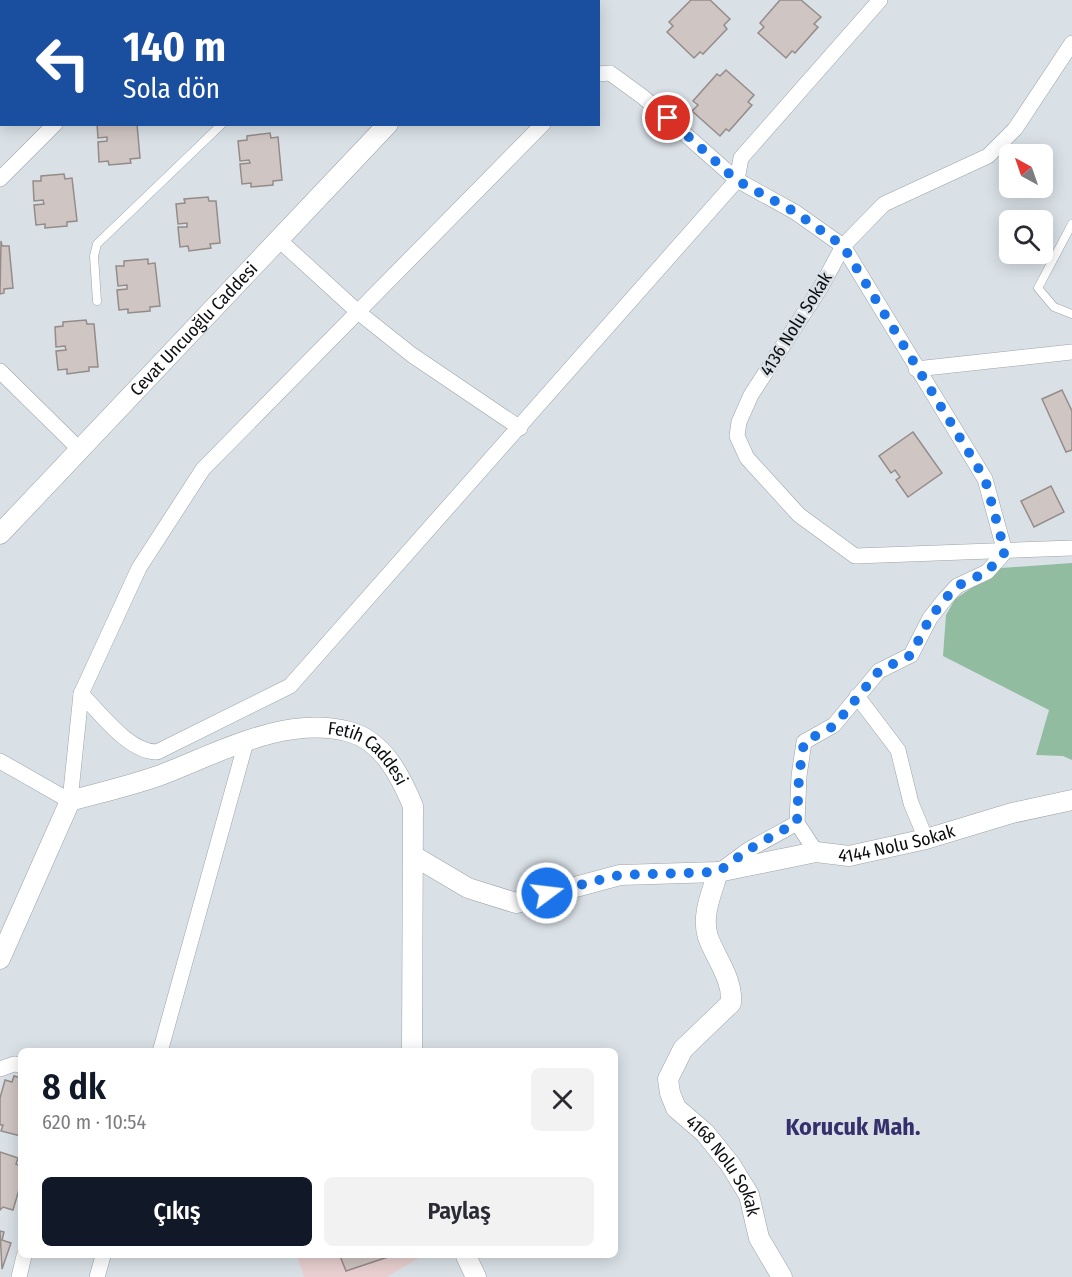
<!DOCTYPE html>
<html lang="tr">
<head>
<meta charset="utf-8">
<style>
  body { margin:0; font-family:"Fira Sans Condensed",sans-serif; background:#f2f2f3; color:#2b2b33; height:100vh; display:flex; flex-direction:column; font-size:22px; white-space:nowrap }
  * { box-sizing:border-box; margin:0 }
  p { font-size:20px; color:#7c7c81 }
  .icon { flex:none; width:33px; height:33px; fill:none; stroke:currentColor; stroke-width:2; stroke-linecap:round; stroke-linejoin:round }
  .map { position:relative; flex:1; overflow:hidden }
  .side { position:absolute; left:18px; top:1048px; width:600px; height:210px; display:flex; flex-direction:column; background:#fff; border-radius:9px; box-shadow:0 3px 15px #0003 }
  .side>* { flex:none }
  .top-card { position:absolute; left:0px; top:0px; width:600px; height:126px; box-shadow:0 3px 15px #0003; background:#1a4fa0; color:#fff; overflow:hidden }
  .needle { width:39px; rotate:320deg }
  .buttons { position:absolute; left:999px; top:144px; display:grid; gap:12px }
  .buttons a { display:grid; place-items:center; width:54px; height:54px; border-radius:9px; background:#fff; box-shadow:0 3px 15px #0003; font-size:30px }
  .pin { position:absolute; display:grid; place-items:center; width:51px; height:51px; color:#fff; margin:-26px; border:3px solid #fff; border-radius:50%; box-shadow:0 2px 6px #0007 }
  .me { position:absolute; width:66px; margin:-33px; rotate:75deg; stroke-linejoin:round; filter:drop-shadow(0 0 4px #0008) }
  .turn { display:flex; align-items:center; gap:21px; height:126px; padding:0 24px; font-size:27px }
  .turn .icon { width:78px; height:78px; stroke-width:2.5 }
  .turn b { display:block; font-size:42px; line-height:51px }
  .round { display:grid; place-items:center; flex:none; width:63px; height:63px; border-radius:9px; background:#f2f2f3 }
  .head { display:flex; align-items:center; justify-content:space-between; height:102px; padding:0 24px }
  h1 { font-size:36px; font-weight:600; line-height:45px; color:#111827 }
  .button { display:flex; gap:12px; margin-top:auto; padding:12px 24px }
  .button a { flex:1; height:69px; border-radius:9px; background:#111827; color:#fff; font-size:24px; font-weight:600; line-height:69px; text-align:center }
  .button a+a { background:#f2f2f3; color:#2b2b33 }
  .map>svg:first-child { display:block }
  .commercial { fill:#e9cfcf }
  .green { fill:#91bca0 }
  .building { fill:#cfc5c2; stroke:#958c89; stroke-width:1.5 }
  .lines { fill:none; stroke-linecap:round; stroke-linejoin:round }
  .service-casing { stroke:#9ca3a9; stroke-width:9 }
  .minor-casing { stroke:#9ca3a9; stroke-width:16 }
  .tertiary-casing { stroke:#9ca3a9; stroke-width:21 }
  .service { stroke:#fff; stroke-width:8 }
  .minor { stroke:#fff; stroke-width:15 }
  .tertiary { stroke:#fff; stroke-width:20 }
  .route { stroke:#1a73e8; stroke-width:10; stroke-dasharray:0 18 }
  .labels { text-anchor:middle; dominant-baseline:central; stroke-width:5; stroke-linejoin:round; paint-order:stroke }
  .street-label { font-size:18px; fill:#0c0e10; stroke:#d9e1e7 }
  .district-label { font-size:24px; font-weight:bold; fill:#35306c; stroke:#d9e1e7 }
</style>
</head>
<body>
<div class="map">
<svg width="1072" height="1277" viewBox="0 0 1072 1277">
  <rect width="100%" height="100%" fill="#d9e1e7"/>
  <polygon class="commercial" points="297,1256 422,1256 387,1277 304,1277"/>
  <polygon class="green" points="1072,563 1072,760 1063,756 1036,755 1049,710 943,656 946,615 955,599 1001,568"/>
  <g class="building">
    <rect x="230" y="0" width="40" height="2"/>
    <polygon points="691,0 710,0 730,19 724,25 727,29 703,54 700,52 694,58 667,32 673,26 669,22"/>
    <polygon points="780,0 801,0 821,17 814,24 818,27 795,53 792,51 786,58 758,33 764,27 760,23"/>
    <polygon points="726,70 754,95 748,102 752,105 729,131 726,129 720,136 692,111 698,105 693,101 717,74 720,76"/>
    <polygon points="97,124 137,124 140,158 130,159 131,163 109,165 108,161 99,162 98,142 107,141 107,137 98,138"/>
    <polygon points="270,133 271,138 278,137 282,180 273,181 273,185 251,187 251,183 242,184 240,164 250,163 249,160 240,161 238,141 247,140 247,136"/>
    <polygon points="64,174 65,179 72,178 77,221 67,222 67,226 45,228 45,224 36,225 34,205 44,204 43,200 34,201 33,181 41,181 41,176"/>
    <polygon points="208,197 209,201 216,201 220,243 210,244 211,248 189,251 188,246 180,247 178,227 187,227 187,223 178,224 176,204 185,203 184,199"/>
    <polygon points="1,241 2,246 9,246 13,288 4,289 4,293 0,294"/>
    <polygon points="148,259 148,264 155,263 160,306 150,307 150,311 128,313 128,309 119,310 117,290 127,289 127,285 118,286 116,266 124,266 124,261"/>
    <polygon points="86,320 87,324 94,324 98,367 89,367 89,371 67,374 67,369 58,370 56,351 66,350 65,346 56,347 55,327 63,326 63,322"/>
    <polygon points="1062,390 1072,411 1072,450 1066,452 1042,399"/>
    <polygon points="913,432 942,473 908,497 896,480 900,477 895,470 891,473 879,456"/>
    <polygon points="1051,486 1064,512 1034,527 1021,501"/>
    <polygon points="14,1076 21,1078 21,1136 1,1131 3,1125 0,1125 0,1098 5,1080 12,1082"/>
    <polygon points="0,1152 18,1158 16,1164 21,1166 21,1183 13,1210 3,1207 0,1210"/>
    <polygon points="0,1231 4,1232 2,1240 11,1243 2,1269"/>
    <polygon points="340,1256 391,1256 346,1271"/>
  </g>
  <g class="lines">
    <defs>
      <g id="service">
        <polyline points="350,2 351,0"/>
        <polyline points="1072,224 1038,288 1054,307 1072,314"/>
        <polyline points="97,301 94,256 97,244 222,124"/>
      </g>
      <g id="minor">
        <polyline points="178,2 179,0"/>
        <polyline points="1072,43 1015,129 988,156 884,204 843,246 821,287 751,395 739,422 737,436 747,458 799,515 855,556 1072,548"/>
        <polyline points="598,74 610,73 643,97 737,180 795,212 843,246 985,479 1005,552 987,572 957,586 945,599 930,618 911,655 879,671 834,725 804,742 799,776 797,823 748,850 721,870"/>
        <polyline points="0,179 55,124"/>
        <polyline points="278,239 358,312 412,355 520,428"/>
        <polyline points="916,369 1072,352"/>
        <polyline points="0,371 79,449"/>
        <path d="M81 694C101 713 128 752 157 752L290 686 737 180 741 158 880 0"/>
        <polyline points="857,696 898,750 911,803 926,839"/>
        <polyline points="0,761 70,801 81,694 139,568 203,469 543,124"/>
        <polyline points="797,823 816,852"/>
        <polyline points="160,1052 246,742"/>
        <polyline points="0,1069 14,1064 21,1065"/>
        <polyline points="19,1277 24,1256"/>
        <polyline points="97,1277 103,1256"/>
      </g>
      <g id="tertiary">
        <polyline points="509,2 510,0"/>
        <path id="s1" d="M0 534 388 124"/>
        <path id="s2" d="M414 856 468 888 516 903 620 875 718 872 816 852 849 856 926 839 1012 813 1072 800"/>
        <path id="s3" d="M718 872C712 892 701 916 708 937 716 959 733 979 731 1003L683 1049 668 1079 670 1093 676 1108 705 1133 730 1164 749 1195 759 1238 782 1277"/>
        <path id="s4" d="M0 959 70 801C99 793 129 786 158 776 217 754 285 714 350 732 383 741 401 777 413 806L412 1052"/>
        <polyline points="466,1256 476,1277"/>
      </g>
    </defs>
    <use href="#service" class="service-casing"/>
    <use href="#minor" class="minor-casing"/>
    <use href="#tertiary" class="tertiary-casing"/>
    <use href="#service" class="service"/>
    <use href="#minor" class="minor"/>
    <use href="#tertiary" class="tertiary"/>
  </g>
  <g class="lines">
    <polyline class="route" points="547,893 620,875 718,872 748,850 797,822 799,776 804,742 834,726 879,671 911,655 930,618 945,599 957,586 987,572 1005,552 985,479 843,246 795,212 736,180 668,118"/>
  </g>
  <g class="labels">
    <g class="street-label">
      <text transform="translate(796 324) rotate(-58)">4136 Nolu Sokak</text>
      <text stroke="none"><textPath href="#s1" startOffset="282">Cevat Uncuoğlu Caddesi</textPath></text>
      <text stroke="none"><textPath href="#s4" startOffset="492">Fetih Caddesi</textPath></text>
      <text stroke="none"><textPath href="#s2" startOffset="501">4144 Nolu Sokak</textPath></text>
      <text stroke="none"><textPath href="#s3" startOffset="344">4168 Nolu Sokak</textPath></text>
    </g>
    <g class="district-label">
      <text x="853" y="1127">Korucuk Mah.</text>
    </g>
  </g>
</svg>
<div class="buttons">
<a><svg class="needle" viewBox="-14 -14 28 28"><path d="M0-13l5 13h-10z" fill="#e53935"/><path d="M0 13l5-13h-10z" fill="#7c7c81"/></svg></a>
<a><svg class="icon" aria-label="search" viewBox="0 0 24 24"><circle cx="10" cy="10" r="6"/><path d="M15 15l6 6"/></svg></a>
</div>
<div class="pin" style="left:668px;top:118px;background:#d93025"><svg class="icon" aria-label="arrive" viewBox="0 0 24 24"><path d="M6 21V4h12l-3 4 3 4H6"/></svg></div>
<svg class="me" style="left:547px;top:893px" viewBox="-20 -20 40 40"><circle r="17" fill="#1a73e8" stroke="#fff" stroke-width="3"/><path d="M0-11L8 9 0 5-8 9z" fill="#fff"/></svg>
<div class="top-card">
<div class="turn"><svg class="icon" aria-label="left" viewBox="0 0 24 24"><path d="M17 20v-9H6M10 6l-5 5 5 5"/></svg><div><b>140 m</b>Sola dön</div></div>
</div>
<section class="side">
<div class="head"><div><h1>8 dk</h1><p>620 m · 10:54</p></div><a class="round"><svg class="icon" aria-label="close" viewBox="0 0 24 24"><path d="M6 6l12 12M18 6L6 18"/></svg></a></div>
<div class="button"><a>Çıkış</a><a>Paylaş</a></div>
</section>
</div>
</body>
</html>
